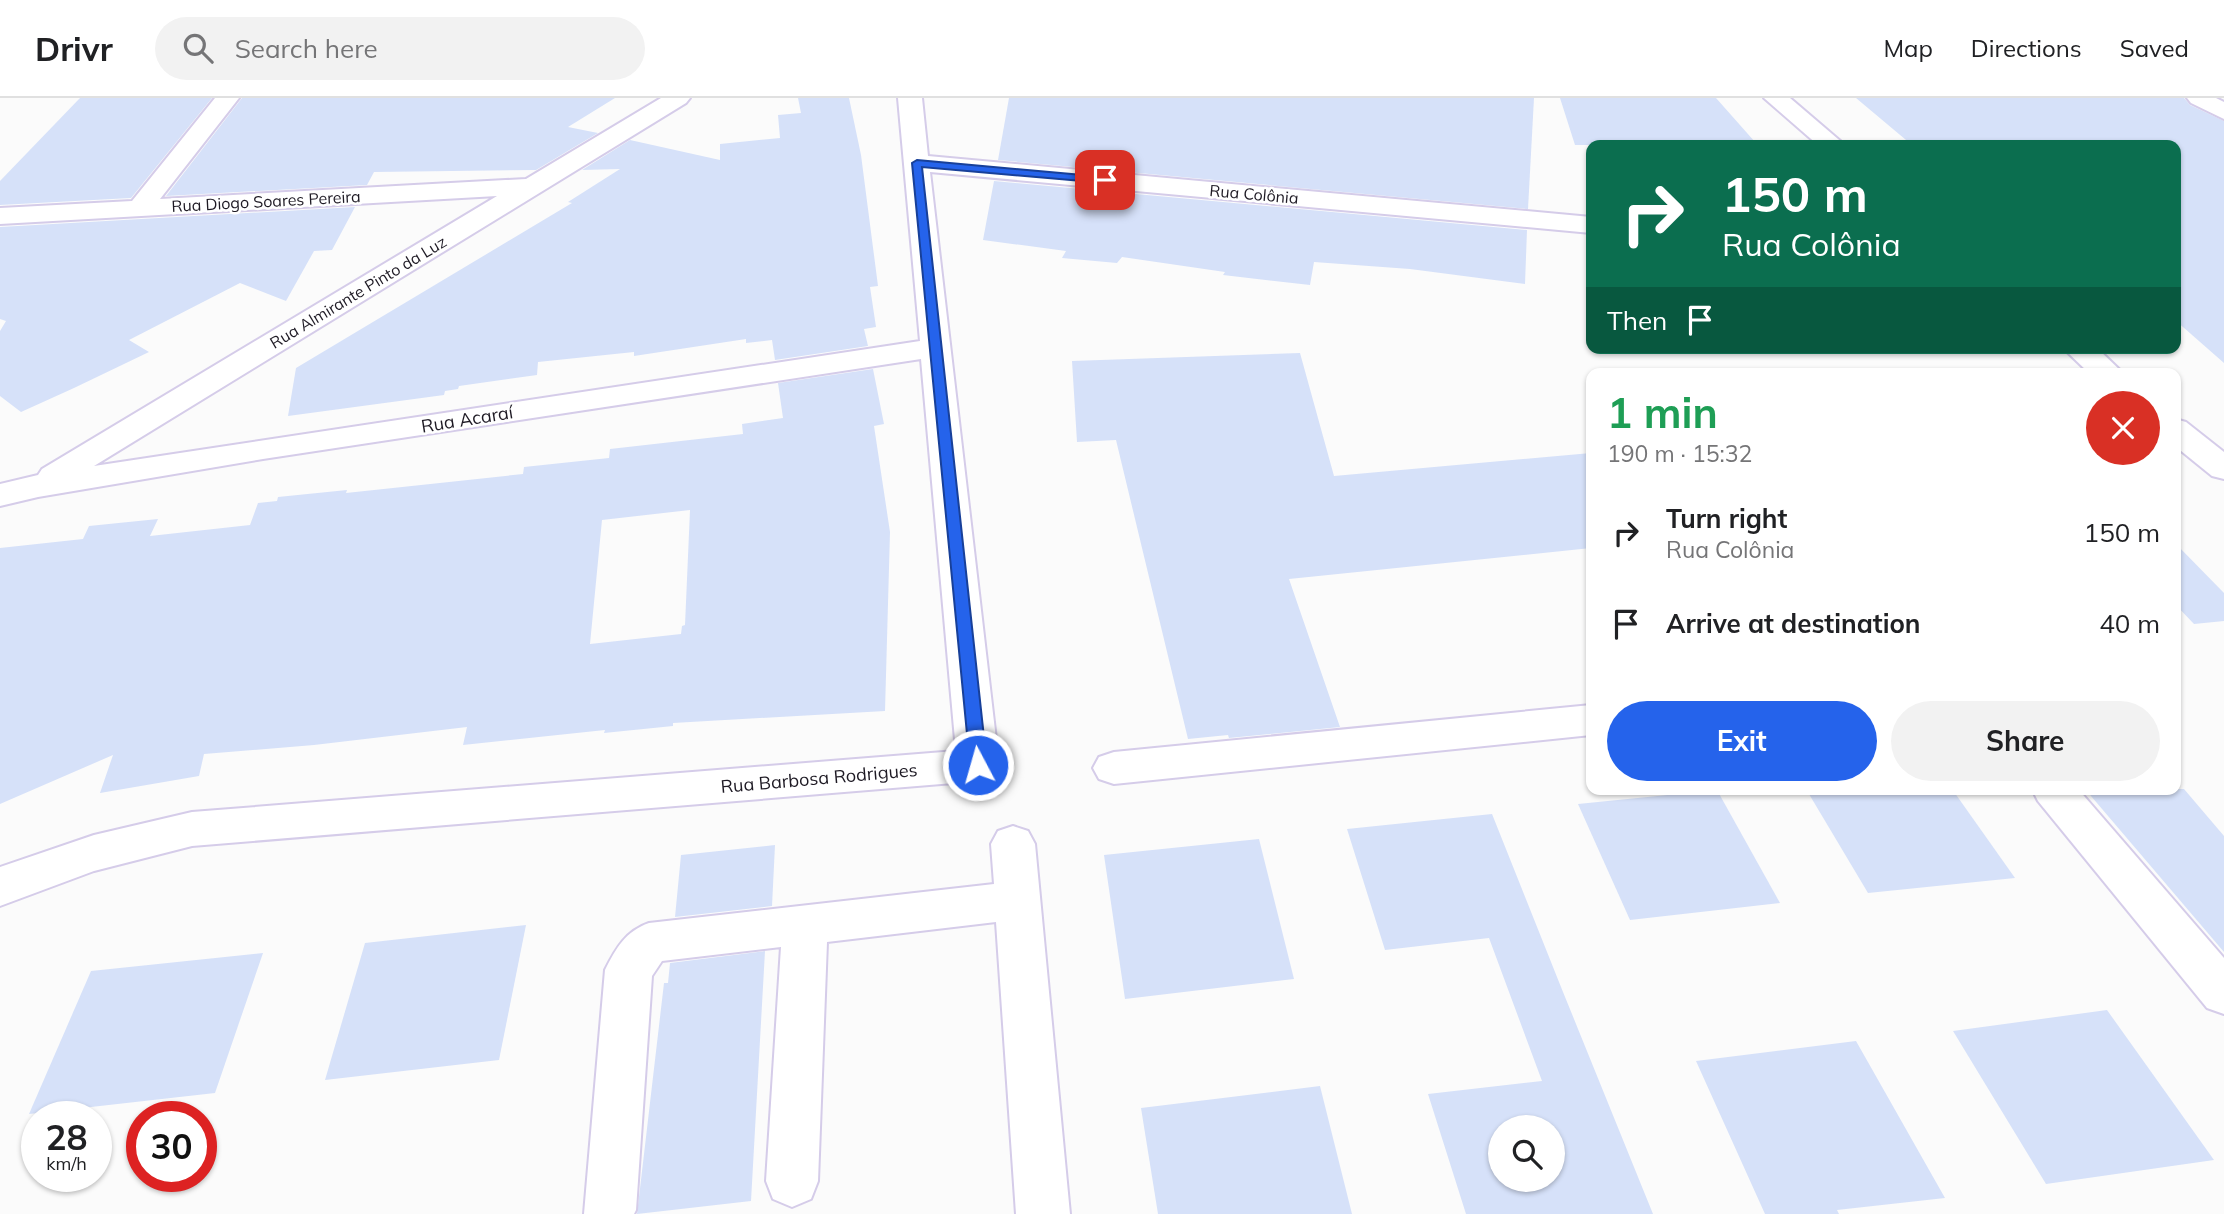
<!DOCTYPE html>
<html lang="en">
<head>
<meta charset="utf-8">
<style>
  body { margin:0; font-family:Mulish,sans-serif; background:#f2f2f2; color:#202124; height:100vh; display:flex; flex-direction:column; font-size:26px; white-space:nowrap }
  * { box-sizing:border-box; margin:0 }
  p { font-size:23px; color:#757577 }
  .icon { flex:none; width:38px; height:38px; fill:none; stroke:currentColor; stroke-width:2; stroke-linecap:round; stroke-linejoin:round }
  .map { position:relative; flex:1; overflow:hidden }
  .sheet { position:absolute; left:1586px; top:270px; width:595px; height:427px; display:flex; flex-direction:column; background:#fff; border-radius:14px; box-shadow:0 2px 5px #0004 }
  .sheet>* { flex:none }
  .guide { position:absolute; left:1586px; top:42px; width:595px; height:214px; border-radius:14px; box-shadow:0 2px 5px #0004; background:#0b6e4f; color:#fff; overflow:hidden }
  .fabs { position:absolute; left:1488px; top:1017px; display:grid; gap:14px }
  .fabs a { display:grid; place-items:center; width:77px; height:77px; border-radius:50%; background:#fff; box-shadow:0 2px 5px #0004; font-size:35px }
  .speed { position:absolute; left:21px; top:1003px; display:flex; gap:14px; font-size:35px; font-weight:700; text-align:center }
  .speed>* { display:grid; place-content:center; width:91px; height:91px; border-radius:50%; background:#fff; box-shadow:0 2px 5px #0004; line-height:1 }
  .speed small { font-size:18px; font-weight:400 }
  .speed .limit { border:10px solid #d22; background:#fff; color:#111 }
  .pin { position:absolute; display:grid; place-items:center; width:60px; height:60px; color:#fff; margin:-30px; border-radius:14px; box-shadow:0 4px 10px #0006 }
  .me { position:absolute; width:77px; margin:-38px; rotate:354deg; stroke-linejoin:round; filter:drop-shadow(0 0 5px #0008) }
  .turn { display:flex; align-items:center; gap:24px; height:147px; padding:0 21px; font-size:32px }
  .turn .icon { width:91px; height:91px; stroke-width:2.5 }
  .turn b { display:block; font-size:49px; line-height:60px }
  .then { display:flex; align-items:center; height:66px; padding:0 21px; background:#0003; gap:14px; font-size:26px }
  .round { display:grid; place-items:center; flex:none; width:74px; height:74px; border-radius:37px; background:#f2f2f2 }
  .summary { display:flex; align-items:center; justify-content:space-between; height:119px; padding:0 21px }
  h1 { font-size:42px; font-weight:700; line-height:52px; color:#1e9e55 }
  .action { display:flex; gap:14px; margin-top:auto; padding:14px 21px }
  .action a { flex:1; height:80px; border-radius:42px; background:#2563eb; color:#fff; font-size:28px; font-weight:700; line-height:80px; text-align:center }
  .action a+a { background:#f2f2f2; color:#202124 }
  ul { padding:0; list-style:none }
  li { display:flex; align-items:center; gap:21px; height:91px; padding:0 21px }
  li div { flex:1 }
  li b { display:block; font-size:26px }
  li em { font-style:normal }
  header { display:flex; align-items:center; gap:42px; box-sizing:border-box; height:98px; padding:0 35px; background:#fff; border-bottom:2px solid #e0e0e0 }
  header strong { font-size:33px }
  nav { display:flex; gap:38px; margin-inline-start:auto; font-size:24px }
  .search { width:490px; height:63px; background:#f2f2f2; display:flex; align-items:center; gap:18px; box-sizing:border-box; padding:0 24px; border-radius:38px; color:#757577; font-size:26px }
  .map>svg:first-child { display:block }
  .building { fill:#d6e1f9; fill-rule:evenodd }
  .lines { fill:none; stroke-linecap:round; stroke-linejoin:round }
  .minor-casing { stroke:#d5cce9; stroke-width:4 }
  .secondary-casing { stroke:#d5cce9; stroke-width:4 }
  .minor { fill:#fff; fill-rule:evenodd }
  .secondary { fill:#fff; fill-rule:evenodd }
  .route { fill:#2563eb; stroke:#184099; stroke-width:2 }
  .labels { text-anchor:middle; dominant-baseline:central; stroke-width:5; stroke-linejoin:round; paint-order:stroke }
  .far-street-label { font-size:16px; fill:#1e1a24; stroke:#fff }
  .street-label { font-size:18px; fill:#1e1a24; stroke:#fff }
</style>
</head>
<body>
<header>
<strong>Drivr</strong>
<div class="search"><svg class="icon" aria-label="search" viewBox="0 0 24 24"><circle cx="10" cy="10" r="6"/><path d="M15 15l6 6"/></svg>Search here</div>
<nav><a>Map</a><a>Directions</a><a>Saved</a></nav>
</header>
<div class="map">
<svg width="2224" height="1116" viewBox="0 0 2224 1116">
  <rect width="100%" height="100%" fill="#fbfbfb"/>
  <g class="building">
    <polygon points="80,0 212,0 131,100 0,107 0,83"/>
    <polygon points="242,0 615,0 568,29 598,35 536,72 374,74 367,87 166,98"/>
    <polygon points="798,0 849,0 861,57 878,188 870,189 876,229 864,231 868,248 775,262 772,242 746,245 746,241 634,258 634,254 538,264 537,277 459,288 458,291 445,293 444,297 288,318 296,270 572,105 568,104 620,71 582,72 630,42 720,62 720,46 780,40 778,17 801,15"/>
    <polygon points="1009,0 1534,0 1528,111 998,62"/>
    <polygon points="1560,0 1716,0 1755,44 1750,44 1752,47 1575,47"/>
    <polygon points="1856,0 2184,0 2190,7 2224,23 2224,265 2175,222 2175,47 2109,47 2103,43 2038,47 1912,47"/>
    <polygon points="994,83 1527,132 1525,186 1410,171 1314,164 1310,187 1223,177 1225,174 1122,159 1117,165 1062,160 1066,153 983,142"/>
    <polygon points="355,109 332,152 314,153 286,203 240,185 129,242 149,254 74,290 21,314 0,298 0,233 6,223 0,221 0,129"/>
    <polygon points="1300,255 1334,378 1591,355 1591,450 1289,481 1340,629 1229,640 1228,637 1188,641 1116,342 1077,344 1072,263"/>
    <path d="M873 271 884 326 874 328 890 434 885 613 673 625V628L604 635 605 632 463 647 467 629 314 647 204 656 199 678 100 695 113 657 0 706V450L83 441 89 428 158 421 150 438 250 427 258 405 277 403 278 399 347 392 346 395 523 376 524 369 609 360 610 351 743 336 742 326 783 320 778 285ZM690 412 685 527 682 528 681 536 590 546 602 422Z"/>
    <polygon points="2175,445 2224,495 2224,523 2194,526 2175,506"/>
    <polygon points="1806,691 1952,691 2015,780 1868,795"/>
    <polygon points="2085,691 2184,691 2224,738 2224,854"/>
    <polygon points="1717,692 1780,805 1630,822 1578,706"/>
    <path d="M1492 716 1561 889 1653 1116H1466L1428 996 1542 983 1489 840 1385 852 1347 731ZM1500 1029H1552V1082H1500Z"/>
    <polygon points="1259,741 1294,881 1125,901 1104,757"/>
    <polygon points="775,747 772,808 675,819 681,757"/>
    <polygon points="526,827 499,962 325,982 365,845"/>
    <polygon points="765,853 751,1103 637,1116 664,885 668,885 670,865"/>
    <polygon points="263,855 215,995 29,1016 91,873"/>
    <polygon points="2107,912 2214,1062 2046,1086 1953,933"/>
    <polygon points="1856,943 1945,1100 1837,1112 1839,1116 1765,1116 1696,963"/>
    <polygon points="1320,988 1352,1116 1158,1116 1141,1010"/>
  </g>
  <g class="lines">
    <defs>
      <g id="minor">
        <polygon points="215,0 239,0 160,101 526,81 661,0 690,0 686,5 94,368 920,243 898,0 922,0 928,58 1591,119 1591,135 930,74 999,667 993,678 978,683 192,748 94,773 0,808 0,769 94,737 192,714 956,653 921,261 263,361 38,399 0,408 0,386 38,377 42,371 497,98 0,126 0,110 132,103"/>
        <polygon points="2187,0 2216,0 2224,4 2224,21 2191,5"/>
        <polygon points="1591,607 1591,637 1114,686 1099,681 1093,670 1099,659 1114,654"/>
        <polygon points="2032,691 2078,691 2224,860 2224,916 2207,910 2038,703"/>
        <path d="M1013 728 1028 733 1035 746 1070 1116H1016L996 824 827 844 818 1083 811 1101 792 1109 773 1101 766 1083 781 849 662 863 652 878 636 1112 634 1116H584L605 872C616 850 626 833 649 825L994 786 991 746 998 733Z"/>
      </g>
      <g id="secondary">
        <polygon points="1764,0 1790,0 1845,47 1818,47"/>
        <polygon points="2063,250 2097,250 2123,275 2089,275"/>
        <polygon points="2175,321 2186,324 2224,354 2224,381 2212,378 2175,348"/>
      </g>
    </defs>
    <use href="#minor" class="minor-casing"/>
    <use href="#secondary" class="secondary-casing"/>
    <use href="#minor" class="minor"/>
    <use href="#secondary" class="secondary"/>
  </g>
  <polygon class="route" points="917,62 1105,79 1111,82 1105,85 922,69 987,667 984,672 972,672 970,667 912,65"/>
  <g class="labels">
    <g class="far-street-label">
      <text transform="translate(1254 96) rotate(5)">Rua Colônia</text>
      <text transform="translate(266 103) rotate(-3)">Rua Diogo Soares Pereira</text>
      <text transform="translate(358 194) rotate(-31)">Rua Almirante Pinto da Luz</text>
    </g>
    <g class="street-label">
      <text transform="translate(467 321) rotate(-9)">Rua Acaraí</text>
      <text transform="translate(819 680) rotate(-5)">Rua Barbosa Rodrigues</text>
    </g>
  </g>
</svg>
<div class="fabs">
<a><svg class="icon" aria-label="search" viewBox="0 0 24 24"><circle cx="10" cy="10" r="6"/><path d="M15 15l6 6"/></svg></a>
</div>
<div class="speed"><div>28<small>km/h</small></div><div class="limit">30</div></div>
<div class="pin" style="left:1105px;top:82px;background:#d93025"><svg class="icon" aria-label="arrive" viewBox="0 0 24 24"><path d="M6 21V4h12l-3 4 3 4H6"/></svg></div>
<svg class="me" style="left:978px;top:667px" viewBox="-20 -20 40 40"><circle r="17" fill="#2563eb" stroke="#fff" stroke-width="3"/><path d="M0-11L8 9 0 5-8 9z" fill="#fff"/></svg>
<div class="guide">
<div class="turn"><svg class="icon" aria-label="right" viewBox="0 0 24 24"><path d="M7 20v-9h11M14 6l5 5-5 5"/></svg><div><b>150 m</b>Rua Colônia</div></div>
<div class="then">Then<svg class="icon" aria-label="arrive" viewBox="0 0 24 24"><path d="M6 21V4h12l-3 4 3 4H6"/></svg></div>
</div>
<section class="sheet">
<div class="summary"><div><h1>1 min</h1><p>190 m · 15:32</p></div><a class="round" style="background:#d93025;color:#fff"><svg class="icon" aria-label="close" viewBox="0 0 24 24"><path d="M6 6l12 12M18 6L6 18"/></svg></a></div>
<ul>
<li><svg class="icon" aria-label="right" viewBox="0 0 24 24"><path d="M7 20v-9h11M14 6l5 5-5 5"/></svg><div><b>Turn right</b><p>Rua Colônia</p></div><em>150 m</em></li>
<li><svg class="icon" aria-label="arrive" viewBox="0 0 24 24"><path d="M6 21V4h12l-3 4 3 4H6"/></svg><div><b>Arrive at destination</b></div><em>40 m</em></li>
</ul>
<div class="action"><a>Exit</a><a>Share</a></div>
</section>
</div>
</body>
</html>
